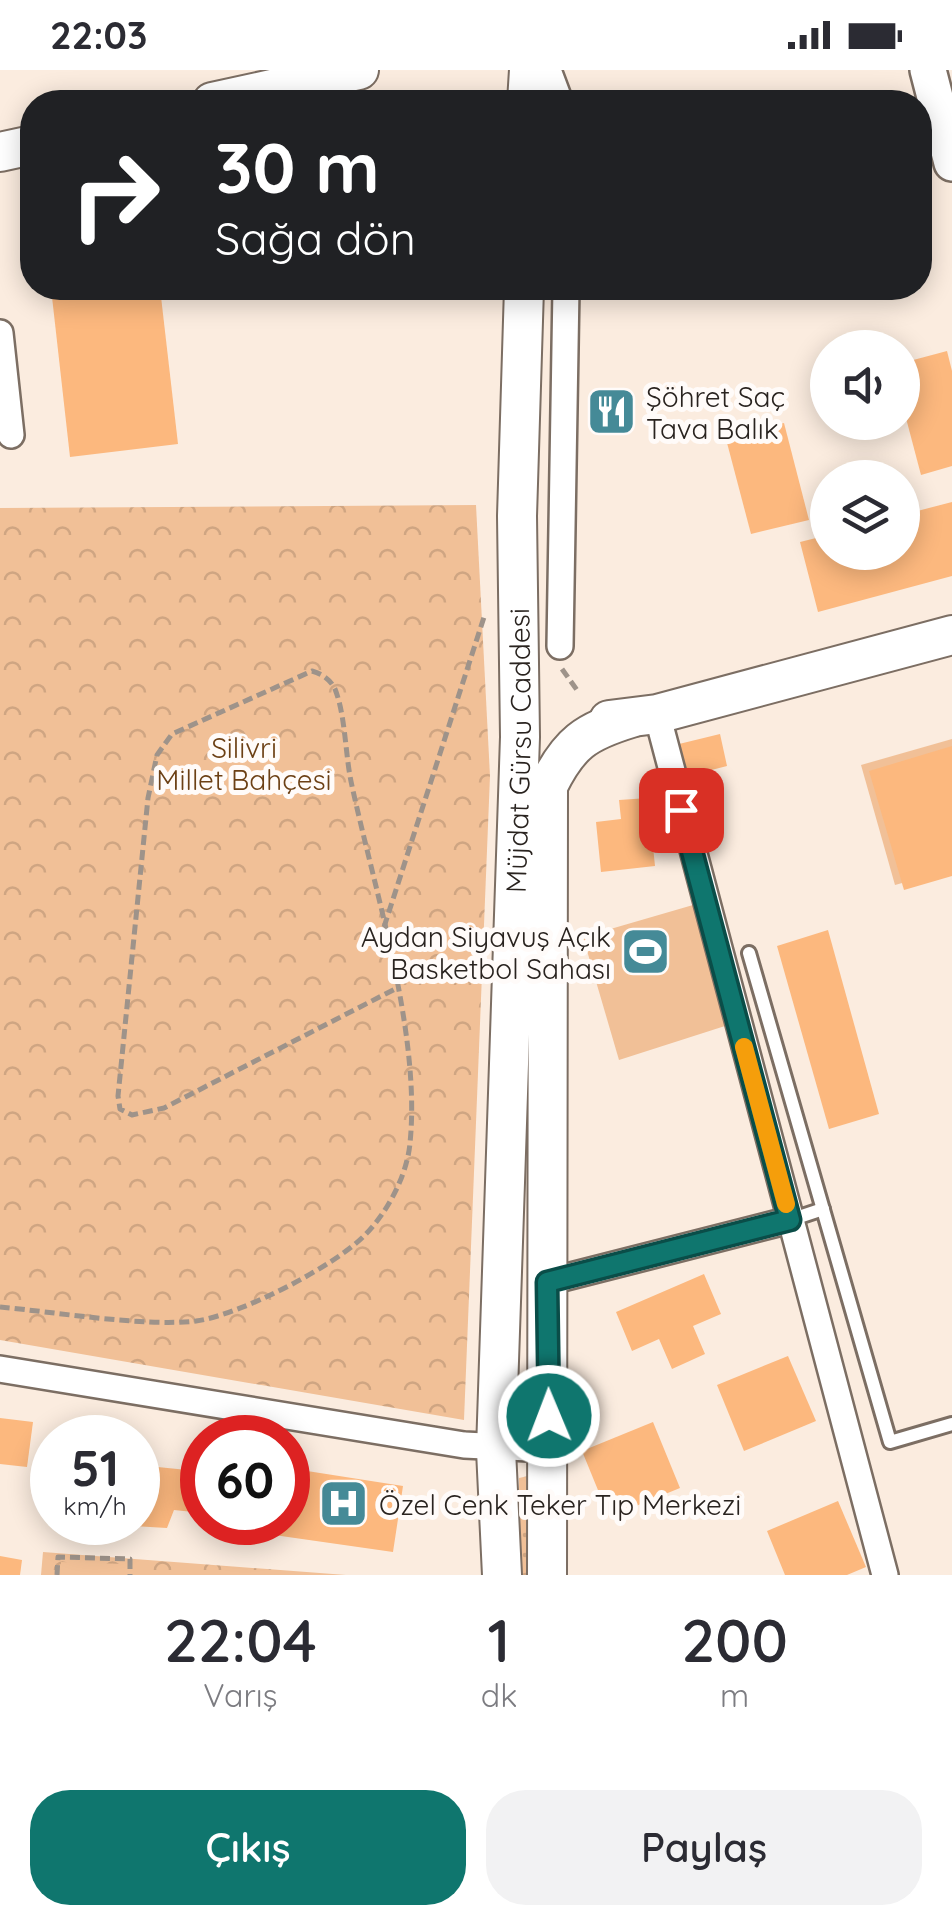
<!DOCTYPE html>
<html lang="tr">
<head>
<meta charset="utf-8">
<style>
  body { margin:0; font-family:Quicksand,sans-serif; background:#f2f2f3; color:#2b2b33; height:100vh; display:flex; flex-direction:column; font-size:38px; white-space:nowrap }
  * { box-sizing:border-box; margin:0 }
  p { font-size:32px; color:#7c7c81 }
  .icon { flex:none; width:55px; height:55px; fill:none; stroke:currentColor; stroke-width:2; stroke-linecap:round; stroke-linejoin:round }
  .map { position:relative; height:1505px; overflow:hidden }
  .details { display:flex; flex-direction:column; background:#fff; flex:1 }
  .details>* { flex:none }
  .top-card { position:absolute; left:20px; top:20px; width:912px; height:210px; border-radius:40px; box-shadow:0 5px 25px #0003; background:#202124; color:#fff; overflow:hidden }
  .tools { position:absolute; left:810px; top:260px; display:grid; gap:20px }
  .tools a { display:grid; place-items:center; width:110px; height:110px; border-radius:50%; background:#fff; box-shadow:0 5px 25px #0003; font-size:50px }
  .speed { position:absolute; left:30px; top:1345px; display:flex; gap:20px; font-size:50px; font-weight:700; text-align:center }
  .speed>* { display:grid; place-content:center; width:130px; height:130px; border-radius:50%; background:#fff; box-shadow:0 5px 25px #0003; line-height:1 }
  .speed small { font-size:25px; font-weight:400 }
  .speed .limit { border:15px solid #d22; background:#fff; color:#111 }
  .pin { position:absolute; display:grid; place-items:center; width:85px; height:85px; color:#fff; margin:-42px; border-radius:20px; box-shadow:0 5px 15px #0006 }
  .me { position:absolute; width:110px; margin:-55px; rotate:359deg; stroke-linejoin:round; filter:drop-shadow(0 0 8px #0008) }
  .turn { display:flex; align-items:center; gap:35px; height:210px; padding:0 30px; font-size:45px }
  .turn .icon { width:130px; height:130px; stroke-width:2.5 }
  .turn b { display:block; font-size:70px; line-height:85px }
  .eta { display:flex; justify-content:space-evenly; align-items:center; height:170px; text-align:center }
  .eta b { font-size:60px; font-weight:600; line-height:70px }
  .action { display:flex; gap:20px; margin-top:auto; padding:20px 30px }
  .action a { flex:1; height:115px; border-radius:40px; background:#0f766e; color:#fff; font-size:40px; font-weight:600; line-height:115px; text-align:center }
  .action a+a { background:#f2f2f3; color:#2b2b33 }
  .status { display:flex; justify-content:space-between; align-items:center; height:70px; padding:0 50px; background:#fff; direction:ltr }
  .status svg { height:28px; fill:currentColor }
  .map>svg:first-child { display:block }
  .grass { fill:url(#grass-dots) }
  .park { fill:url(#park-crowns) }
  .garden { fill:#f1c097 }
  .building { fill:#fcb87e }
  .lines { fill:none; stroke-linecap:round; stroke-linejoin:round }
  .lane-casing { stroke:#7c6e63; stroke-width:18 }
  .street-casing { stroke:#7c6e63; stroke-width:30 }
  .secondary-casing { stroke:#7c6e63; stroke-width:40 }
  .primary-casing { stroke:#7c6e63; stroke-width:42 }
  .path { stroke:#9e938a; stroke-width:5; stroke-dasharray:10 5; stroke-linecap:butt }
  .lane { stroke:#fff; stroke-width:12 }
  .street { stroke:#fff; stroke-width:25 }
  .secondary { stroke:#fff; stroke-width:35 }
  .primary { stroke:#fff; stroke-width:38 }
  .route-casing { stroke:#0a4d48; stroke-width:25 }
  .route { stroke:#0f766e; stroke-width:18 }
  .slow { stroke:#f59e0b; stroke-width:18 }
  .labels { text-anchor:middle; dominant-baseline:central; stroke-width:10; stroke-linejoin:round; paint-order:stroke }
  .poi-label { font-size:28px; fill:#29231f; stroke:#fffbf9; text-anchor:start }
  .park-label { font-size:28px; fill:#6c4015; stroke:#fffbf9 }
  .street-label { font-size:28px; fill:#29231f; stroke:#fffbf9 }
</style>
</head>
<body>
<div class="status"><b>22:03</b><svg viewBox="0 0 49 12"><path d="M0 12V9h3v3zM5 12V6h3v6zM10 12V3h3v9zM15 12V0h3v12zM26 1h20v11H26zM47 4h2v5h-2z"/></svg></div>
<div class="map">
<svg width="952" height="1505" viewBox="0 0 952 1505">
  <defs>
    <pattern id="grass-dots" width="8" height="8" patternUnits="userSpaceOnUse" patternTransform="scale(2.5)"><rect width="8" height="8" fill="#f1c097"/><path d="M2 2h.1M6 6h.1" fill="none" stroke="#cfa582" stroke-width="1.8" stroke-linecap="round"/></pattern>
    <pattern id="park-crowns" width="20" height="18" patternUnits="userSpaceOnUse" patternTransform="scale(2.5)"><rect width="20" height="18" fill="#f1c097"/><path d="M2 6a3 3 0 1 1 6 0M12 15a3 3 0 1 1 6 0" fill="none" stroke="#cfa582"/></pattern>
  </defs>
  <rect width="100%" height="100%" fill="#fbecdf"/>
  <polygon class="grass" points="528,1406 531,1505 520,1505 519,1408"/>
  <g class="park">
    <polygon points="476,435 490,706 464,1350 0,1270 0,438"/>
    <polygon points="43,1482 346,1505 41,1505"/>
  </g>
  <g class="garden">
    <polygon points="952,669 952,799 895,815 861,695"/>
    <polygon points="693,835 725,956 619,990 583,867"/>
    <polygon points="61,1492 125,1494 124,1505 60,1505"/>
  </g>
  <g class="building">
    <polygon points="51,218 160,218 178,374 70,387"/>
    <polygon points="947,281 952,301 952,396 921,405 902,333 902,293"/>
    <polygon points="784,353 809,450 751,464 726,369"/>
    <polygon points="952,432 952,506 818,542 800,472 828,465 828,482 902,482 902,445"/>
    <polygon points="720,664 727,696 688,706 679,674"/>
    <polygon points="952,676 952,806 904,820 869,701"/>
    <polygon points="648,728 655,796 601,802 596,752 621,749 619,730"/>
    <polygon points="828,860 879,1044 829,1059 777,876"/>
    <polygon points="704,1204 721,1244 693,1256 705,1284 672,1299 659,1269 632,1281 616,1242"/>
    <polygon points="788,1286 816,1351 744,1381 717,1315"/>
    <polygon points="0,1348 33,1352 27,1397 0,1394"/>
    <polygon points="653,1352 680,1418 609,1447 582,1381"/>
    <polygon points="138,1395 197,1401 193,1442 174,1440 167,1458 133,1456 138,1452"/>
    <polygon points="288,1398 403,1416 393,1482 260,1463 262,1452 288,1452"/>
    <polygon points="838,1431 866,1497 847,1505 785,1505 767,1461"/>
    <polygon points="0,1486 22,1490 20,1505 0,1505"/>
  </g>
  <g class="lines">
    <defs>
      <g id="lane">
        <polyline points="749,883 890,1372 952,1354"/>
        <polyline points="790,1150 823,1139"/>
      </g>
      <g id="street">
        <polyline points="548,0 560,32"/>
        <polyline points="0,263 11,365"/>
        <polyline points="560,576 566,218"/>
        <polyline points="657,644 885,1505"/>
        <polyline points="547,1212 790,1150"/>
        <polyline points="0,1299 464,1375 549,1379"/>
      </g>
      <polyline id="secondary" points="928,0 952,93"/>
      <g id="primary">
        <polyline points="212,32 359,0"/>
        <polyline points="527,32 529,0"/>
        <polyline points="0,82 32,75"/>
        <polyline points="609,650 657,644 952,565"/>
        <path id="s1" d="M502 1505 496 1380 520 667 517 446 524 218"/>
        <path d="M547 1505 548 716C569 673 585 662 631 648"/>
      </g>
    </defs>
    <use href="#lane" class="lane-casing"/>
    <use href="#street" class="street-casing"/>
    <use href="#secondary" class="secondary-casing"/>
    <use href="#primary" class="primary-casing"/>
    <g class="path">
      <polyline points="562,599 577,620"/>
      <polyline points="384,857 485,544"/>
      <path d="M0 1237C55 1242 144 1257 196 1251 240 1245 333 1197 364 1166 387 1143 407 1106 410 1073 421 965 375 822 352 716 345 686 346 647 335 619 330 609 322 604 312 601L172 664 157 685 148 728 118 1026 120 1039 132 1045 164 1038 395 919"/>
      <polyline points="57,1505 58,1487 130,1489 130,1505"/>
    </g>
    <use href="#lane" class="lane"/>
    <use href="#street" class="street"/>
    <use href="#secondary" class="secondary"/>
    <use href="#primary" class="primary"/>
  </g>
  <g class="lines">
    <defs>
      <polyline id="route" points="549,1346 547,1212 790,1150 681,740"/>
    </defs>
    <use href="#route" class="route-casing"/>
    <use href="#route" class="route"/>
    <polyline class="slow" points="744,977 786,1134"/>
  </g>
  <defs>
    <symbol id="restaurant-square" viewBox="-11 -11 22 22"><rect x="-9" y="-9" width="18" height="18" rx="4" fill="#458a97" stroke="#fffbf9"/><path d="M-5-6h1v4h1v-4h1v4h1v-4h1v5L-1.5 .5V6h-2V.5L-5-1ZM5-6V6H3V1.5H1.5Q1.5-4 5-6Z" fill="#fff"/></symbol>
    <symbol id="stadium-square" viewBox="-11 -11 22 22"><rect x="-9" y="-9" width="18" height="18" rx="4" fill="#458a97" stroke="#fffbf9"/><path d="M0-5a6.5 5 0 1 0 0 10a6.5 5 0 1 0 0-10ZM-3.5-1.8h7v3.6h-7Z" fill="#fff"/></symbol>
    <symbol id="hospital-square" viewBox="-11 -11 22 22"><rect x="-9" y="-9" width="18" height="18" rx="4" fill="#458a97" stroke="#fffbf9"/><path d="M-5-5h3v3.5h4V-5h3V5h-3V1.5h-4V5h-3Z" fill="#fff"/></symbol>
  </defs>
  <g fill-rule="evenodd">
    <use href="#restaurant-square" x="584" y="314" width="55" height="55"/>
    <use href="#stadium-square" x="618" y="854" width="55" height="55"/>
    <use href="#hospital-square" x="316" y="1406" width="55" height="55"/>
  </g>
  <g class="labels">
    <g class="poi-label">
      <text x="646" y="326">Şöhret Saç<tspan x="646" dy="32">Tava Balık</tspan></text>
      <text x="611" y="866" text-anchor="end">Aydan Siyavuş Açık<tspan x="611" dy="32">Basketbol Sahası</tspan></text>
      <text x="379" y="1434">Özel Cenk Teker Tıp Merkezi</text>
    </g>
    <g class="park-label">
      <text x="244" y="677">Silivri<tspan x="244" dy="32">Millet Bahçesi</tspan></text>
    </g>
    <g class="street-label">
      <text stroke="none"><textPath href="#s1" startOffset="825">Müjdat Gürsu Caddesi</textPath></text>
    </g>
  </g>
</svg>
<div class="tools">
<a><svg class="icon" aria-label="sound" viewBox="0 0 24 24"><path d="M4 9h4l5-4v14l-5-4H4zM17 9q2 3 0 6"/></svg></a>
<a><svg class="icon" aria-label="layers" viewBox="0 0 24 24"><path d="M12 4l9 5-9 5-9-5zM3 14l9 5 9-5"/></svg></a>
</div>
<div class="speed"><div>51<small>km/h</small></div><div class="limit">60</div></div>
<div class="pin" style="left:681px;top:740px;background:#d93025"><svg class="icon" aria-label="arrive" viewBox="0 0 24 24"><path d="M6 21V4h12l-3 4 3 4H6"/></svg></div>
<svg class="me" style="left:549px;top:1346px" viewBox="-20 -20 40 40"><circle r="17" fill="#0f766e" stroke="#fff" stroke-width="3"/><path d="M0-11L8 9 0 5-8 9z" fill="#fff"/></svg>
<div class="top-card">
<div class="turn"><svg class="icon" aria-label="right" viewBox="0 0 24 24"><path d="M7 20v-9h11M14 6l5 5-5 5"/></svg><div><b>30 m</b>Sağa dön</div></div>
</div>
</div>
<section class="details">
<div class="eta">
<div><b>22:04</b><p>Varış</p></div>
<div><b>1</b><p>dk</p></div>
<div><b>200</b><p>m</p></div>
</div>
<div class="action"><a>Çıkış</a><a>Paylaş</a></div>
</section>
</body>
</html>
